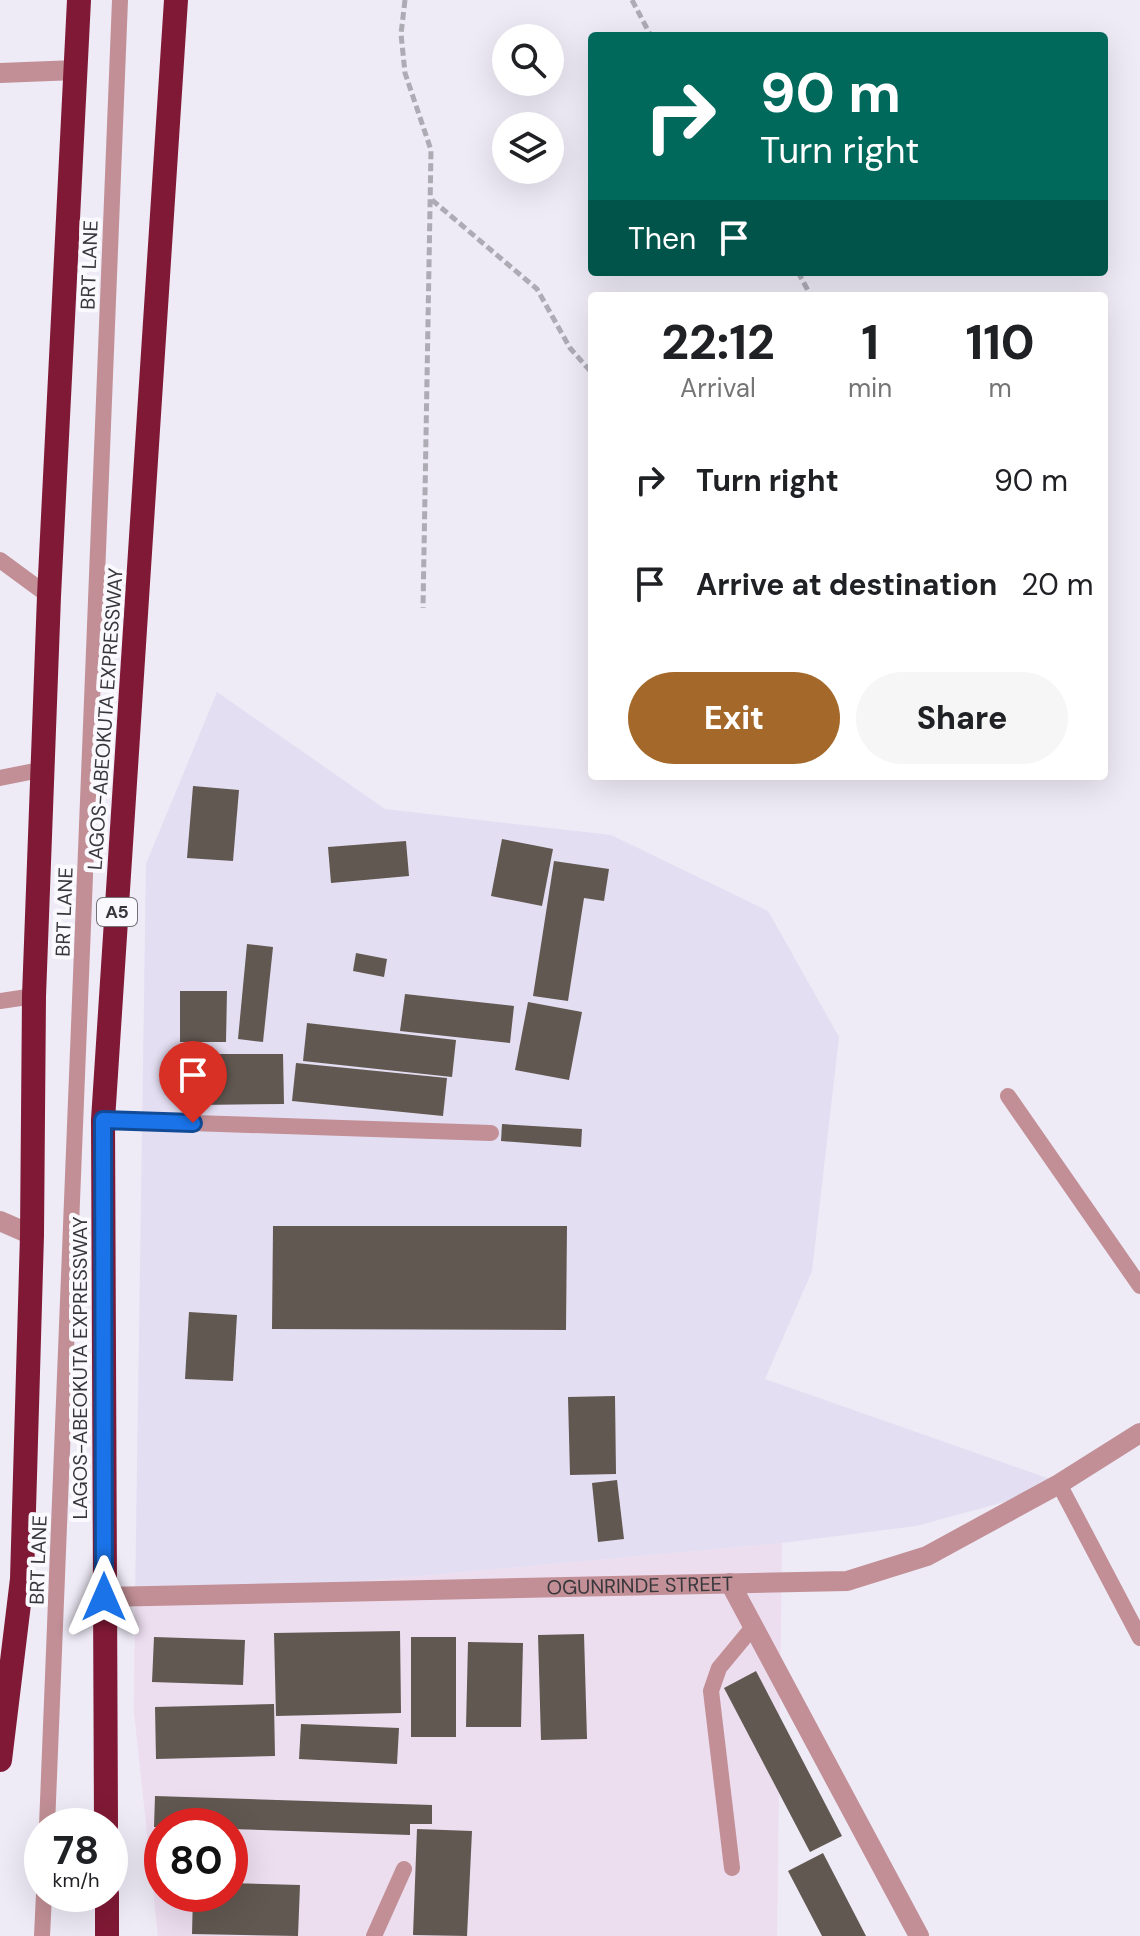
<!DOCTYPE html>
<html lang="en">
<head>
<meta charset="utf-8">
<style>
  body { margin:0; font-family:"DM Sans",sans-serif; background:#f6f6f6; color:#202124; height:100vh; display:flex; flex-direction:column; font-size:30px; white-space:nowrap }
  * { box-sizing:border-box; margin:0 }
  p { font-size:26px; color:#757577 }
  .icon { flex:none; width:44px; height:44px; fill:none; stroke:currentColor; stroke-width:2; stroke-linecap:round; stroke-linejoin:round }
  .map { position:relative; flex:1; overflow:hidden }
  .panel { position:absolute; left:588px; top:292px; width:520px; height:488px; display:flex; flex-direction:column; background:#fff; border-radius:8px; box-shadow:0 8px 32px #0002 }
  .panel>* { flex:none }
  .hud { position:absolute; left:588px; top:32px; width:520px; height:244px; border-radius:8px; box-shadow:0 8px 32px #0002; background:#00695c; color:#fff; overflow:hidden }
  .buttons { position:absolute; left:492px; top:24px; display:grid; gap:16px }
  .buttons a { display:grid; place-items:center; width:72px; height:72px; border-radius:50%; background:#fff; box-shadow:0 8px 32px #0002; font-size:40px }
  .speed { position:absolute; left:24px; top:1808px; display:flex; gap:16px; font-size:40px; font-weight:700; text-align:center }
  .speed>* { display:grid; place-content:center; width:104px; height:104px; border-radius:50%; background:#fff; box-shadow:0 8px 32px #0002; line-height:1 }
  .speed small { font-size:20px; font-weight:400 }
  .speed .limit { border:12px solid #d22; background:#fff; color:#111 }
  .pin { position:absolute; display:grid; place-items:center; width:68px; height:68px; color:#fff; margin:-82px -34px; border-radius:50% 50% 50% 0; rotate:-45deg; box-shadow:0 0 8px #0007 }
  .pin .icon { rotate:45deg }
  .me { position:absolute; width:88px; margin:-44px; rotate:0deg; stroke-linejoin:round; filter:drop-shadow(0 0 6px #0008) }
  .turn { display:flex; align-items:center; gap:28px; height:168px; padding:0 40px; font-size:36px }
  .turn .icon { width:104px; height:104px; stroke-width:2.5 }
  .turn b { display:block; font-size:56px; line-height:68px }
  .then { display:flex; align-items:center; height:76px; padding:0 40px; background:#0003; gap:16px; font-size:30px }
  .eta { display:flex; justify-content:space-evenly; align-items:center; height:136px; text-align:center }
  .eta b { font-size:48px; font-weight:800; line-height:56px }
  .cta { display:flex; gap:16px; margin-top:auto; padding:16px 40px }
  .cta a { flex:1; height:92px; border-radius:48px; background:#a4692a; color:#fff; font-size:32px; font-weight:800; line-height:92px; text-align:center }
  .cta a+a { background:#f6f6f6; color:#202124 }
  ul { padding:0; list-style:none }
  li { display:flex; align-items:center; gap:24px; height:104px; padding:0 40px }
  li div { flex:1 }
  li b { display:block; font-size:30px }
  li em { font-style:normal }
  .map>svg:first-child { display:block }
  .commercial { fill:#ecddef; fill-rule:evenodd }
  .built { fill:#e4def2 }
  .building { fill:#615851 }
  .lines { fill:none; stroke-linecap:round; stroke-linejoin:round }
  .path { stroke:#adabb4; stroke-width:5; stroke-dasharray:8 4; stroke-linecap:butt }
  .lane { stroke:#c18f95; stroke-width:16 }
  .street { stroke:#c18f95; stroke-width:20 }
  .highway { stroke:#801935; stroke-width:24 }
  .route-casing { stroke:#114b97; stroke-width:20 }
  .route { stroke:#1a73e8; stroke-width:14 }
  .labels { text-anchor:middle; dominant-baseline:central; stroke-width:8; stroke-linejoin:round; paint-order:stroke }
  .shield { fill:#faf9fe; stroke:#727176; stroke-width:2 }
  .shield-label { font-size:18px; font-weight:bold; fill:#38373c }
  .street-label { font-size:20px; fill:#38373c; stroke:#faf9fe }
</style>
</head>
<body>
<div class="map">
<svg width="1140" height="1936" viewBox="0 0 1140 1936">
  <rect width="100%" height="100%" fill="#eeeaf6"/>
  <path class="commercial" d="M782 1543 777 1936H158L134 1712 135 1602ZM162 1826H230V1894H162Z"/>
  <polygon class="built" points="217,692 385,809 611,835 768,911 839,1037 812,1271 765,1379 1067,1485 916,1526 782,1543 135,1602 146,864"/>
  <g class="building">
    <polygon points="193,786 239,790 233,861 187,858"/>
    <polygon points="502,839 553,849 542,906 491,896"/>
    <polygon points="406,841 409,876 331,883 328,847"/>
    <polygon points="554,861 609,869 604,901 584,898 568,1001 533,996"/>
    <polygon points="247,944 273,947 263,1042 238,1039"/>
    <polygon points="356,953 387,959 384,977 353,971"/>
    <polygon points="180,991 227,991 226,1042 180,1042"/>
    <polygon points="405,994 514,1006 510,1043 400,1031"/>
    <polygon points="528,1002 582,1012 569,1080 515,1070"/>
    <polygon points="307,1023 456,1040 452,1077 303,1061"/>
    <polygon points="197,1054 283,1054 284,1104 198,1105"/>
    <polygon points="296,1063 447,1078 443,1116 292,1101"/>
    <polygon points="502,1124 582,1129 581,1147 501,1141"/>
    <polygon points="273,1226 567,1226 566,1330 272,1329"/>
    <polygon points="189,1312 237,1315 233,1381 185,1379"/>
    <polygon points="615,1396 616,1474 570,1475 568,1397"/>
    <polygon points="617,1480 624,1539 598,1542 592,1483"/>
    <polygon points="400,1631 401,1713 276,1716 274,1633"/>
    <polygon points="584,1634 587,1739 541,1740 538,1635"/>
    <polygon points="154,1637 245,1640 243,1685 152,1682"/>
    <rect x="411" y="1637" width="45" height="100"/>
    <polygon points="468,1642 523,1643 521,1727 466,1727"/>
    <polygon points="756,1671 842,1836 810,1852 724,1688"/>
    <polygon points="274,1704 275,1756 156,1759 155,1707"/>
    <polygon points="301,1724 399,1728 397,1764 299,1759"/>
    <polygon points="155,1796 432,1805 432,1824 410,1824 410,1835 230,1829 230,1826 154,1827"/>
    <polygon points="417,1829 472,1831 467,1936 413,1935"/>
    <polygon points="823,1853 866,1936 822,1936 788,1871"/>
    <polygon points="230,1883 300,1885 298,1936 192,1934 193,1894 230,1894"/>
  </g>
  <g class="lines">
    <g class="path">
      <polyline points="405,0 401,34 405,73 431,150 423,608"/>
      <polyline points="632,0 651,36"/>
      <polyline points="432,200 537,289 570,348 592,373"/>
      <polyline points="798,272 811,296"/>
    </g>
    <g class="lane">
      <polyline points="0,560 49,596"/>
      <polyline points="0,778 45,769"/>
      <polyline points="0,1001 34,996"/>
      <polyline points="1008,1096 1140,1286"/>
      <polyline points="103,1120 491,1133"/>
      <polyline points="1059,1484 1140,1638"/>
      <polyline points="47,1826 120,0"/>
      <polyline points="732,1868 711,1691 719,1668 753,1627"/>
      <polyline points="42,1936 44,1894"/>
      <polyline points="374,1936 404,1869"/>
    </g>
    <g class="street">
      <polyline points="0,73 76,70"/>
      <polyline points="0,1221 32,1235"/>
      <polyline points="730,1583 919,1936"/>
      <path id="s1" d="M104 1597 847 1581 927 1556 1059 1484 1140 1433"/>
    </g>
    <g class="highway">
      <polyline points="0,1760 22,1579 32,1235 34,996 49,596 79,0"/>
      <polyline points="106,1826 103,1120 176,0"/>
      <polyline points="107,1894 107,1936"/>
    </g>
  </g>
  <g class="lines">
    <defs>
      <polyline id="route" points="104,1597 103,1120 193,1123"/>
    </defs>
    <use href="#route" class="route-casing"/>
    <use href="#route" class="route"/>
  </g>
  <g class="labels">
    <rect class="shield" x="97" y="898" width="40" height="28" rx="6"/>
    <g class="shield-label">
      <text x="117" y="912">A5</text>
    </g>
    <g class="street-label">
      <text transform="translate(89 265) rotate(-88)">BRT LANE</text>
      <text transform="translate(105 719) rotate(-86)">LAGOS-ABEOKUTA EXPRESSWAY</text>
      <text transform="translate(64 912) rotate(-88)">BRT LANE</text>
      <text transform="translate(80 1368) rotate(-90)">LAGOS-ABEOKUTA EXPRESSWAY</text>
      <text transform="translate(38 1560) rotate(-88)">BRT LANE</text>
      <text stroke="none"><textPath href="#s1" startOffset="536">OGUNRINDE STREET</textPath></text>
    </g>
  </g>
</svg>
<div class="buttons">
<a><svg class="icon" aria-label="search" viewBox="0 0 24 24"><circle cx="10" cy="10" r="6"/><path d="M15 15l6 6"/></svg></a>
<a><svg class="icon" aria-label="layers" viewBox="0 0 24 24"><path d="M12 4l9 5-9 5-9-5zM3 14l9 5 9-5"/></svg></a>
</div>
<div class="speed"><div>78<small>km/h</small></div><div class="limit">80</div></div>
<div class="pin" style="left:193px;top:1123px;background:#d93025"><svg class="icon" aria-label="arrive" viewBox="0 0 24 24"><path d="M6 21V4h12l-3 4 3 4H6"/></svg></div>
<svg class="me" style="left:104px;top:1597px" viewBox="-20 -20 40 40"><path d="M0-17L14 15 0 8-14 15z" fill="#1a73e8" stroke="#fff" stroke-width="4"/></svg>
<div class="hud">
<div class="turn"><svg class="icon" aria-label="right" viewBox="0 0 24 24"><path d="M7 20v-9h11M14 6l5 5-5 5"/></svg><div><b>90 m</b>Turn right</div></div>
<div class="then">Then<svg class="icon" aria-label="arrive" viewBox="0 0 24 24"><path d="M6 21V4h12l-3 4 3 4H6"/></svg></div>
</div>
<section class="panel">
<div class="eta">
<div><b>22:12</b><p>Arrival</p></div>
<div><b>1</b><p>min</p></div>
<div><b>110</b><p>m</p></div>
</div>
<ul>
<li><svg class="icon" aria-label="right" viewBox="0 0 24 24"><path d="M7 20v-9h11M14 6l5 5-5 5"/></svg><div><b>Turn right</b></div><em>90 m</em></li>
<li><svg class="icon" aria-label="arrive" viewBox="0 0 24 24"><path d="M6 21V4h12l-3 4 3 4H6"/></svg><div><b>Arrive at destination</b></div><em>20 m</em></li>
</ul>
<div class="cta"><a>Exit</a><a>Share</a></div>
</section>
</div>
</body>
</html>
